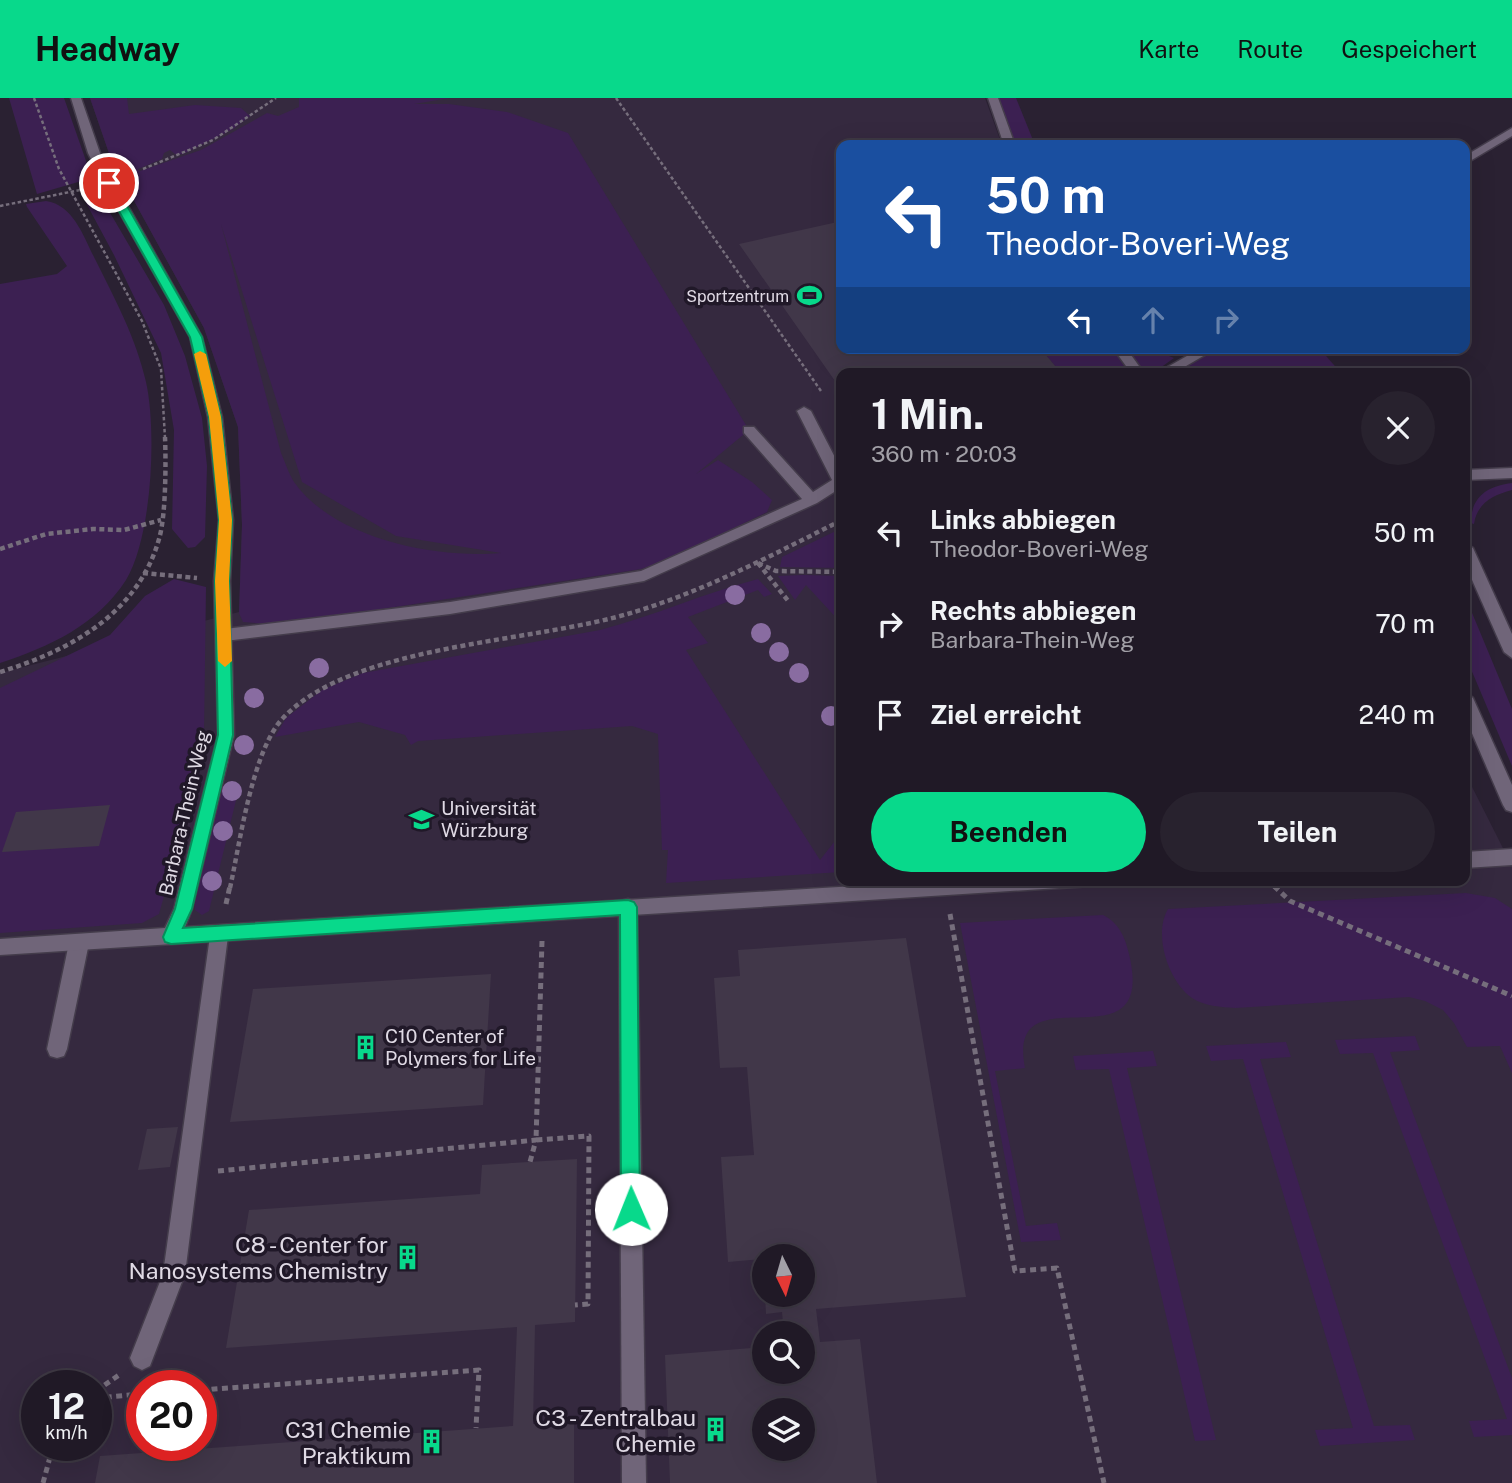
<!DOCTYPE html>
<html lang="de">
<head>
<meta charset="utf-8">
<style>
  body { margin:0; font-family:"Public Sans",sans-serif; background:#28222e; color:#f1f3f6; height:100vh; display:flex; flex-direction:column; font-size:26px; white-space:nowrap }
  * { box-sizing:border-box; margin:0 }
  p { font-size:23px; color:#a2a0a7 }
  .icon { flex:none; width:38px; height:38px; fill:none; stroke:currentColor; stroke-width:2; stroke-linecap:round; stroke-linejoin:round }
  .map { position:relative; flex:1; overflow:hidden }
  .side { position:absolute; left:836px; top:270px; width:634px; height:518px; display:flex; flex-direction:column; background:#201926; border-radius:14px; box-shadow:0 7px 28px #0002,0 0 0 2px #3d3843 }
  .side>* { flex:none }
  .guide { position:absolute; left:836px; top:42px; width:634px; height:214px; border-radius:14px; box-shadow:0 7px 28px #0002,0 0 0 2px #3d3843; background:#1a4fa0; color:#fff; overflow:hidden }
  .needle { width:46px; rotate:175deg }
  .controls { position:absolute; left:752px; top:1146px; display:grid; gap:14px }
  .controls a { display:grid; place-items:center; width:63px; height:63px; border-radius:50%; background:#201926; box-shadow:0 7px 28px #0002,0 0 0 2px #3d3843; font-size:35px }
  .speed { position:absolute; left:21px; top:1272px; display:flex; gap:14px; font-size:35px; font-weight:700; text-align:center }
  .speed>* { display:grid; place-content:center; width:91px; height:91px; border-radius:50%; background:#201926; box-shadow:0 7px 28px #0002,0 0 0 2px #3d3843; line-height:1 }
  .speed small { font-size:18px; font-weight:400 }
  .speed .limit { border:10px solid #d22; background:#fff; color:#111 }
  .pin { position:absolute; display:grid; place-items:center; width:60px; height:60px; color:#fff; margin:-30px; border:4px solid #fff; border-radius:50%; box-shadow:0 2px 7px #0007 }
  .me { position:absolute; width:77px; margin:-38px; rotate:359deg; stroke-linejoin:round; filter:drop-shadow(0 0 5px #0008) }
  .turn { display:flex; align-items:center; gap:24px; height:147px; padding:0 35px; font-size:32px }
  .turn .icon { width:91px; height:91px; stroke-width:2.5 }
  .turn b { display:block; font-size:49px; line-height:60px }
  .lanes { display:flex; align-items:center; height:66px; padding:0 35px; background:#0003; justify-content:center; gap:35px; direction:ltr }
  .lanes .off { opacity:.35 }
  .round { display:grid; place-items:center; flex:none; width:74px; height:74px; border-radius:37px; background:#28222e }
  .headline { display:flex; align-items:center; justify-content:space-between; height:119px; padding:0 35px }
  h1 { font-size:42px; font-weight:700; line-height:52px }
  .cta { display:flex; gap:14px; margin-top:auto; padding:14px 35px }
  .cta a { flex:1; height:80px; border-radius:42px; background:#08d98b; color:#111; font-size:28px; font-weight:700; line-height:80px; text-align:center }
  .cta a+a { background:#28222e; color:#f1f3f6 }
  ul { padding:0; list-style:none }
  li { display:flex; align-items:center; gap:21px; height:91px; padding:0 35px }
  li div { flex:1 }
  li b { display:block; font-size:26px }
  li em { font-style:normal }
  header { display:flex; align-items:center; gap:42px; box-sizing:border-box; height:98px; padding:0 35px; background:#08d98b; color:#111 }
  header strong { font-size:33px }
  nav { display:flex; gap:38px; margin-inline-start:auto; font-size:24px }
  .map>svg:first-child { display:block }
  .built { fill:#35293f; fill-rule:evenodd }
  .green { fill:#3c2052; fill-rule:evenodd }
  .building { fill:#413749; fill-rule:evenodd }
  .lines { fill:none; stroke-linecap:round; stroke-linejoin:round }
  .lane-casing { stroke:#443c4b; stroke-width:3 }
  .street-casing { stroke:#443c4b; stroke-width:3 }
  .path-far2 { stroke:#766e7c; stroke-width:2.5; stroke-dasharray:3.5 2.5; stroke-linecap:butt }
  .path-far1 { stroke:#766e7c; stroke-width:4.5; stroke-dasharray:5 3.5; stroke-linecap:butt }
  .path { stroke:#766e7c; stroke-width:5; stroke-dasharray:6 4.5; stroke-linecap:butt }
  .lane { fill:#706579; fill-rule:evenodd }
  .street { fill:#706579; fill-rule:evenodd }
  .tree { fill:#896ca1 }
  .route { fill:#08d98b; stroke:#058d5a; stroke-width:2 }
  .slow { fill:#f59e0b }
  .labels { text-anchor:middle; dominant-baseline:central; stroke-width:7; stroke-linejoin:round; paint-order:stroke }
  .far-poi-label { font-size:16px; fill:#e0dae5; stroke:#201828; text-anchor:end }
  .poi-label { font-size:19px; fill:#e0dae5; stroke:#201828; text-anchor:start }
  .street-label { font-size:19px; fill:#e0dae5; stroke:#201828 }
  .near-poi-label { font-size:23px; fill:#e0dae5; stroke:#201828; text-anchor:end }
</style>
</head>
<body>
<header>
<strong>Headway</strong>
<nav><a>Karte</a><a>Route</a><a>Gespeichert</a></nav>
</header>
<div class="map">
<svg width="1512" height="1385" viewBox="0 0 1512 1385">
  <rect width="100%" height="100%" fill="#2a2132"/>
  <path class="built" d="M90 0H985L1002 47H842V250H1103L1124 275H842V782H1465V675L1512 768V1385H0V575L239 514 242 427 238 329 204 230 111 61ZM765 1158H803V1197H765ZM765 1236H803V1274H765ZM37 1288H96V1348H37ZM142 1288H201V1348H142ZM765 1312H803V1351H765Z"/>
  <g class="green">
    <polygon points="9,0 64,0 92,80 37,96"/>
    <path d="M90 0H127L129 16 195 7 241 10 250 18 233 31 183 56H175L170 52 164 55 162 61 138 71 140 73 201 52 267 15 278 18 299 9V0H450L414 6H449L507 14 568 35 749 332 696 376 718 362 752 384 772 402 767 414 663 464 641 471 278 527 243 524 239 515 242 427 238 329 204 230 111 61ZM221 126 302 384 396 438 501 455C437 461 334 441 294 384 289 376 285 364 281 355Z"/>
    <polygon points="998,0 1016,0 1035,47 1015,47"/>
    <polygon points="98,98 102,101 164,207 185,258 202,320 207,368 205,439 195,449 188,450 172,431 174,332 161,255 114,157 85,103"/>
    <path d="M46 103C74 107 84 140 95 161 115 201 136 240 146 284 157 333 152 439 126 482 97 527 49 549 0 565V186L57 176 67 168 27 109 26 106Z"/>
    <polygon points="1040,250 1112,250 1129,275 1061,275"/>
    <polygon points="1124,250 1149,250 1174,260 1153,275 1144,275"/>
    <polygon points="1225,250 1319,250 1341,275 1174,275 1192,263"/>
    <path d="M1512 385V392C1493 397 1477 405 1474 426L1471 425C1471 399 1487 388 1512 385Z"/>
    <polygon points="842,430 842,470 780,469 782,459"/>
    <polygon points="803,477 842,478 842,526 806,487 795,502 778,478"/>
    <polygon points="174,481 206,489 204,636 194,691 159,816 142,825 0,835 0,590 110,537 145,498"/>
    <path d="M758 481 772 496 764 499 758 492 688 519 708 545 686 552 820 762 842 734V774L666 785 668 752H662L658 636 632 628 418 643 411 647 405 637 359 624 275 639 286 620 322 592 363 575 600 532C654 518 704 495 758 481Z"/>
    <polygon points="1465,498 1512,611 1512,668 1465,557"/>
    <polygon points="226,689 239,690 209,813 202,817 195,812 195,805 220,694"/>
    <path d="M1466 795 1495 800 1512 811V975L1500 948 1467 949 1454 925 1443 912 1425 903 1409 899 1235 910C1221 909 1204 908 1192 900 1168 883 1153 836 1168 811Z"/>
    <path d="M1103 817C1119 825 1125 839 1129 856 1158 975 1005 868 1025 970L995 973 1026 1128 1057 1125 1061 1142 1021 1144 960 825Z"/>
    <polygon points="1415,938 1420,952 1390,954 1512,1280 1512,1337 1474,1339 1469,1323 1507,1321 1373,955 1340,956 1335,942"/>
    <polygon points="1286,944 1291,959 1260,961 1374,1328 1410,1327 1415,1342 1320,1348 1315,1332 1353,1330 1243,961 1211,963 1206,948"/>
    <polygon points="1153,953 1157,968 1127,970 1216,1342 1195,1343 1109,971 1076,972 1073,958"/>
  </g>
  <g class="building">
    <polygon points="842,123 842,250 1040,250 1061,275 842,275 842,293 739,146"/>
    <polygon points="110,707 99,748 2,754 16,714"/>
    <path d="M906 840 966 1199 816 1211 820 1244 860 1241 877 1385H670L665 1257 765 1249V1274H803V1236H784L782 1214 766 1216 765 1197H803V1158H765V1170L762 1161 728 1164 721 1059 754 1057 747 969 720 970 714 880 740 878 738 852ZM765 1312H803V1351H765Z"/>
    <polygon points="491,876 483,1007 230,1024 253,891"/>
    <polygon points="178,1029 170,1069 138,1072 147,1031"/>
    <polygon points="577,1061 575,1224 535,1227 533,1326 574,1323 574,1385 95,1385 100,1358 513,1328 517,1229 226,1250 249,1112 480,1096 482,1067"/>
  </g>
  <g class="lines">
    <defs>
      <g id="lane">
        <polygon points="988,0 998,0 1015,47 1004,47"/>
        <polygon points="1113,250 1126,250 1144,275 1131,275"/>
        <polygon points="804,309 811,313 842,373 842,389 817,405 644,483 450,516 225,543 217,537 225,531 450,504 641,473 802,401 744,335 744,329 754,329 813,394 832,382 797,313"/>
        <polygon points="628,801 635,803 637,809 646,1385 622,1385 619,809 621,803"/>
        <polygon points="219,830 226,832 228,838 185,1176 150,1268 142,1272 134,1268 130,1260 163,1176 210,838 212,832"/>
        <polygon points="79,837 86,839 89,845 67,951 64,958 57,960 50,958 47,951 69,845 72,839"/>
      </g>
      <g id="street">
        <polygon points="71,0 81,0 100,55 115,85 202,239 222,319 233,422 230,483 234,637 192,811 185,829 952,782 1093,782 1091,788 0,857 0,841 165,830 174,811 218,637 214,483 219,422 208,319 190,239 103,85 88,55"/>
        <polygon points="1512,30 1512,38 1465,66 1465,58"/>
        <polygon points="1201,250 1217,250 1174,275 1157,275"/>
        <polygon points="1512,370 1512,380 1465,382 1465,372"/>
        <polygon points="1465,445 1473,450 1512,536 1512,560 1504,554 1465,466"/>
        <polygon points="1465,594 1473,600 1512,687 1512,714 1506,712 1503,707 1465,619"/>
        <polygon points="1512,751 1512,767 1465,770 1465,754"/>
      </g>
    </defs>
    <use href="#lane" class="lane-casing"/>
    <use href="#street" class="street-casing"/>
    <g class="path-far2">
      <polyline points="34,0 59,71 142,223 161,271 165,340"/>
      <polyline points="616,0 821,293"/>
      <polyline points="143,71 213,42 276,0"/>
      <polyline points="0,108 85,91"/>
    </g>
    <g class="path-far1">
      <polyline points="0,451 46,436 93,431 124,432 161,422"/>
      <polyline points="758,465 776,473 842,474"/>
      <polyline points="758,465 789,504"/>
      <polyline points="143,475 197,480"/>
      <path d="M0 574C69 553 138 516 159 441 166 418 166 364 165 339"/>
      <polyline points="1267,782 1276,790"/>
      <path d="M230 790C240 745 252 653 283 620 354 545 536 545 634 514 707 492 774 456 842 422"/>
    </g>
    <g class="path">
      <polyline points="1274,788 1290,803 1512,898"/>
      <polyline points="226,806 230,788"/>
      <polyline points="950,816 1015,1173 1057,1170 1104,1385"/>
      <polyline points="542,843 536,1042 589,1038 588,1206 575,1207"/>
      <polyline points="218,1073 536,1042 530,1064"/>
      <polyline points="98,1291 108,1299 142,1296"/>
      <polyline points="201,1292 479,1272 476,1330"/>
      <polyline points="96,1293 119,1277"/>
      <polyline points="43,1385 53,1348"/>
    </g>
    <use href="#lane" class="lane"/>
    <use href="#street" class="street"/>
  </g>
  <g class="tree">
    <circle cx="735" cy="497" r="10"/>
    <circle cx="761" cy="535" r="10"/>
    <circle cx="779" cy="554" r="10"/>
    <circle cx="319" cy="570" r="10"/>
    <circle cx="799" cy="575" r="10"/>
    <circle cx="254" cy="600" r="10"/>
    <circle cx="831" cy="618" r="10"/>
    <circle cx="244" cy="647" r="10"/>
    <circle cx="232" cy="693" r="10"/>
    <circle cx="223" cy="733" r="10"/>
    <circle cx="212" cy="783" r="10"/>
  </g>
  <polygon class="route" points="109,82 114,85 202,239 221,319 232,422 229,483 233,637 192,811 183,830 628,802 634,804 637,809 640,1111 638,1118 631,1121 624,1118 621,1111 620,817 171,846 165,844 163,839 175,811 218,637 215,483 219,422 209,319 190,239 103,85"/>
  <polygon class="slow" points="200,253 206,256 221,319 232,422 229,483 232,563 225,569 218,563 215,483 219,422 209,319 194,256"/>
  <defs>
    <symbol id="stadium-bare" viewBox="-9 -9 18 18"><path d="M0-5a6.5 5 0 1 0 0 10a6.5 5 0 1 0 0-10ZM-3.5-1.8h7v3.6h-7Z" fill="#08d98b" stroke="#201828" stroke-width="2.5" paint-order="stroke"/></symbol>
    <symbol id="university-bare" viewBox="-9 -9 18 18"><path d="M0-5L7-2L0 1L-7-2ZM-4 1L0 2.5L4 1V4Q0 6-4 4Z" fill="#08d98b" stroke="#201828" stroke-width="2.5" paint-order="stroke"/></symbol>
    <symbol id="building-bare" viewBox="-9 -9 18 18"><path d="M-4-6H4V6H1V3H-1V6H-4ZM-2.5-4.3h1.7v1.8h-1.7ZM.8-4.3h1.7v1.8H.8ZM-2.5-1h1.7V.8h-1.7ZM.8-1h1.7V.8H.8Z" fill="#08d98b" stroke="#201828" stroke-width="2.5" paint-order="stroke"/></symbol>
  </defs>
  <g fill-rule="evenodd">
    <use href="#stadium-bare" x="792" y="180" width="35" height="35"/>
    <use href="#university-bare" x="404" y="704" width="35" height="35"/>
    <use href="#building-bare" x="348" y="932" width="35" height="35"/>
    <use href="#building-bare" x="390" y="1142" width="35" height="35"/>
    <use href="#building-bare" x="698" y="1314" width="35" height="35"/>
    <use href="#building-bare" x="414" y="1326" width="35" height="35"/>
  </g>
  <g class="labels">
    <g class="far-poi-label">
      <text x="789" y="198">Sportzentrum</text>
    </g>
    <g class="poi-label">
      <text x="441" y="710">Universität<tspan x="441" dy="22">Würzburg</tspan></text>
      <text x="385" y="938">C10 Center of<tspan x="385" dy="22">Polymers for Life</tspan></text>
    </g>
    <g class="street-label">
      <text transform="translate(184 715) rotate(-77)">Barbara-Thein-Weg</text>
    </g>
    <g class="near-poi-label">
      <text x="388" y="1146">C8 - Center for<tspan x="388" dy="26">Nanosystems Chemistry</tspan></text>
      <text x="696" y="1319">C3 - Zentralbau<tspan x="696" dy="26">Chemie</tspan></text>
      <text x="411" y="1331">C31 Chemie<tspan x="411" dy="26">Praktikum</tspan></text>
    </g>
  </g>
</svg>
<div class="controls">
<a><svg class="needle" viewBox="-14 -14 28 28"><path d="M0-13l5 13h-10z" fill="#e53935"/><path d="M0 13l5-13h-10z" fill="#a2a0a7"/></svg></a>
<a><svg class="icon" aria-label="search" viewBox="0 0 24 24"><circle cx="10" cy="10" r="6"/><path d="M15 15l6 6"/></svg></a>
<a><svg class="icon" aria-label="layers" viewBox="0 0 24 24"><path d="M12 4l9 5-9 5-9-5zM3 14l9 5 9-5"/></svg></a>
</div>
<div class="speed"><div>12<small>km/h</small></div><div class="limit">20</div></div>
<div class="pin" style="left:109px;top:85px;background:#d93025"><svg class="icon" aria-label="arrive" viewBox="0 0 24 24"><path d="M6 21V4h12l-3 4 3 4H6"/></svg></div>
<svg class="me" style="left:631px;top:1111px" viewBox="-20 -20 40 40"><circle r="19" fill="#fff"/><path d="M0-13L10 11 0 6-10 11z" fill="#08d98b"/></svg>
<div class="guide">
<div class="turn"><svg class="icon" aria-label="left" viewBox="0 0 24 24"><path d="M17 20v-9H6M10 6l-5 5 5 5"/></svg><div><b>50 m</b>Theodor-Boveri-Weg</div></div>
<div class="lanes"><svg class="icon" aria-label="left" viewBox="0 0 24 24"><path d="M17 20v-9H6M10 6l-5 5 5 5"/></svg><svg class="icon off" aria-label="ahead" viewBox="0 0 24 24"><path d="M12 20V5M6 11l6-6 6 6"/></svg><svg class="icon off" aria-label="right" viewBox="0 0 24 24"><path d="M7 20v-9h11M14 6l5 5-5 5"/></svg></div>
</div>
<section class="side">
<div class="headline"><div><h1>1 Min.</h1><p>360 m · 20:03</p></div><a class="round"><svg class="icon" aria-label="close" viewBox="0 0 24 24"><path d="M6 6l12 12M18 6L6 18"/></svg></a></div>
<ul>
<li><svg class="icon" aria-label="left" viewBox="0 0 24 24"><path d="M17 20v-9H6M10 6l-5 5 5 5"/></svg><div><b>Links abbiegen</b><p>Theodor-Boveri-Weg</p></div><em>50 m</em></li>
<li><svg class="icon" aria-label="right" viewBox="0 0 24 24"><path d="M7 20v-9h11M14 6l5 5-5 5"/></svg><div><b>Rechts abbiegen</b><p>Barbara-Thein-Weg</p></div><em>70 m</em></li>
<li><svg class="icon" aria-label="arrive" viewBox="0 0 24 24"><path d="M6 21V4h12l-3 4 3 4H6"/></svg><div><b>Ziel erreicht</b></div><em>240 m</em></li>
</ul>
<div class="cta"><a>Beenden</a><a>Teilen</a></div>
</section>
</div>
</body>
</html>
